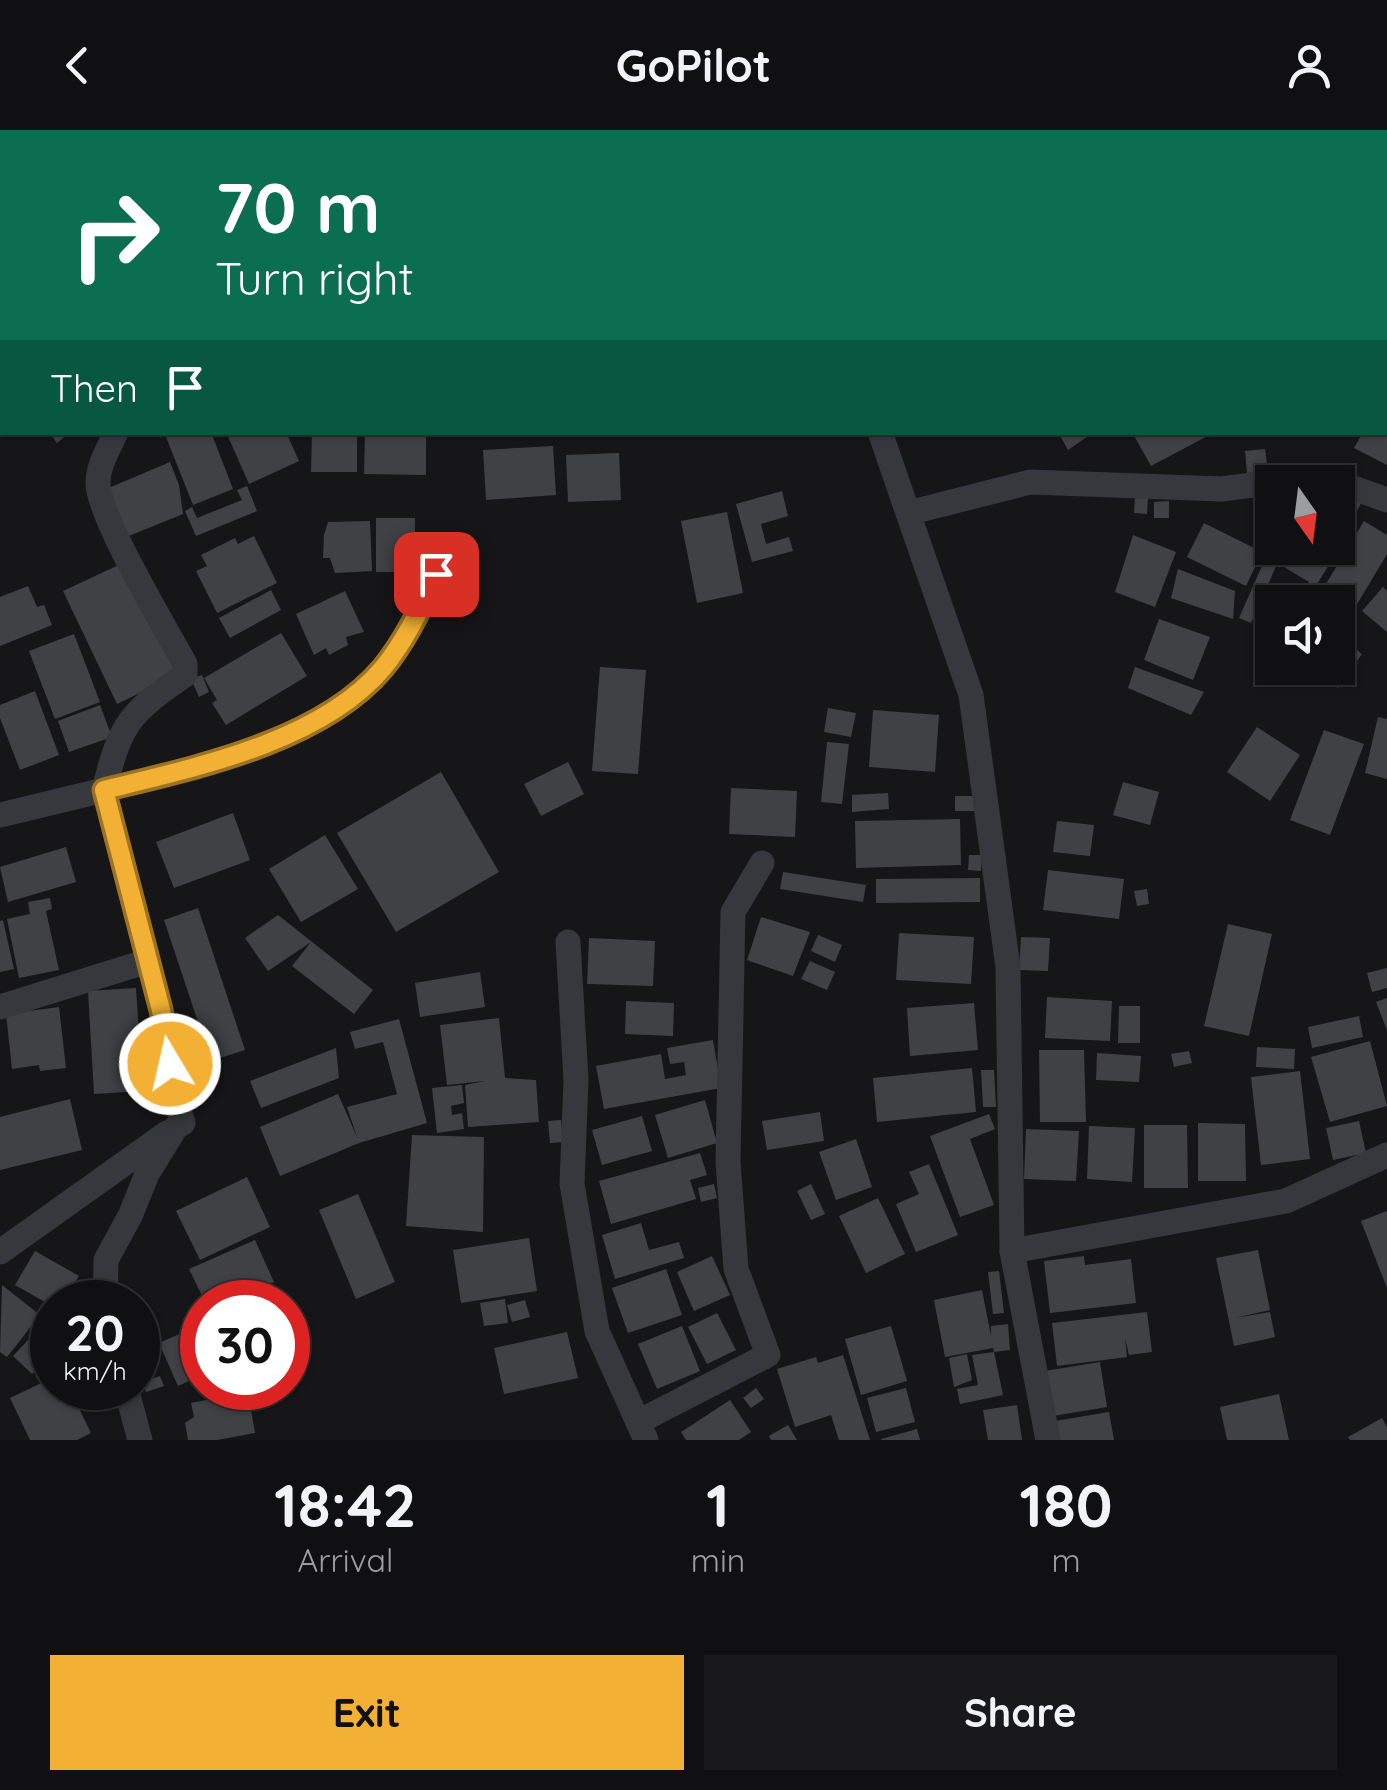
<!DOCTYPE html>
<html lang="en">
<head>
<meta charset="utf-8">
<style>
  body { margin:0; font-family:Quicksand,sans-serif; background:#19191b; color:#f1f3f6; height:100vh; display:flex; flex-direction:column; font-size:38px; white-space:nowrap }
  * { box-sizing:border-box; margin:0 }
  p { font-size:32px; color:#9c9d9f }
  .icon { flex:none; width:55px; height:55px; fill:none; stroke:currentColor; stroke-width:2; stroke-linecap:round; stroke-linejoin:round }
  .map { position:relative; height:1310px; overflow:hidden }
  .details { display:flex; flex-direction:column; background:#101012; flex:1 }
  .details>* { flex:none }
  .hud { position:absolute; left:0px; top:0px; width:1388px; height:305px; box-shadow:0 2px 8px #0004,0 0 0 2px #303032; background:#0b6e4f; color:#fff; overflow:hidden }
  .needle { width:65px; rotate:166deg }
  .fabs { position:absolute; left:1255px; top:335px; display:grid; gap:20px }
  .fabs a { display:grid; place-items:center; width:100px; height:100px; border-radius:0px; background:#101012; box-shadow:0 2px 8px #0004,0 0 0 2px #303032; font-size:50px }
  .speed { position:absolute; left:30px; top:1150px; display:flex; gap:20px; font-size:50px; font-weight:700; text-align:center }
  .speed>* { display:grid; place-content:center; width:130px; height:130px; border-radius:50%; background:#101012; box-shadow:0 2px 8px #0004,0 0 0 2px #303032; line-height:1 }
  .speed small { font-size:25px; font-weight:400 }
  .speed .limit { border:15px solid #d22; background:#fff; color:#111 }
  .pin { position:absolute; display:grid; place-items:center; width:85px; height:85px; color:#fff; margin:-42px; border-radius:20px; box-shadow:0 5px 15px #0006 }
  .me { position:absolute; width:110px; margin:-55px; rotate:351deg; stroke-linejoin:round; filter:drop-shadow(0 0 8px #0008) }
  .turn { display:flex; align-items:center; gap:35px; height:210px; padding:0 50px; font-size:45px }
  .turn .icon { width:130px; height:130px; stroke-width:2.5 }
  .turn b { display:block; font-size:70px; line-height:85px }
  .then { display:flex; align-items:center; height:95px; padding:0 50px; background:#0003; gap:20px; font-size:38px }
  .eta { display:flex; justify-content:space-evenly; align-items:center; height:170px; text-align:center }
  .eta b { font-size:60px; font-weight:700; line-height:70px }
  .button { display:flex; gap:20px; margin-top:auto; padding:20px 50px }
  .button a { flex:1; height:115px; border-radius:0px; background:#f2b134; color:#111; font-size:40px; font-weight:700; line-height:115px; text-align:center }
  .button a+a { background:#19191b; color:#f1f3f6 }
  header { display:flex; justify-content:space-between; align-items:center; height:130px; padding:0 50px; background:#101012; font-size:45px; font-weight:700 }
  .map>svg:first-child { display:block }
  .building { fill:#404145 }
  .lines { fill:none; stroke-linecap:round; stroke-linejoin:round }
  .minor { stroke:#37383d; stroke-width:25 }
  .route-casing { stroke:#9d7322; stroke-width:25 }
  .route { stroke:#f2b134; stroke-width:18 }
</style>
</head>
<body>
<header><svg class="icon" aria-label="back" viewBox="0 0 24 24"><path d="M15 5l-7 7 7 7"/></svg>GoPilot<svg class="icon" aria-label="person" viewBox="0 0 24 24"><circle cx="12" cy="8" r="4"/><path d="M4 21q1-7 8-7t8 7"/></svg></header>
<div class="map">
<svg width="1387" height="1310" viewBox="0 0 1387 1310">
  <rect width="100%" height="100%" fill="#161618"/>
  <g class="building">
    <polygon points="49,302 70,302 57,313"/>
    <polygon points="164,302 211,302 233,359 193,375"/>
    <polygon points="226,302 286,302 299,331 249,354"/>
    <polygon points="312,302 357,302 357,342 311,342"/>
    <polygon points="365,302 426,302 426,345 364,344"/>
    <polygon points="496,302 526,302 526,305 496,307"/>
    <polygon points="1058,302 1094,302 1068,320"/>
    <polygon points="1132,302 1215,302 1151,336"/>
    <polygon points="1363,302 1387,302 1387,335 1354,318"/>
    <polygon points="553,316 556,365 486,370 483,320"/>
    <polygon points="1265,319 1268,341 1247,343 1245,321"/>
    <polygon points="619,323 621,370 568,372 566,325"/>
    <polygon points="170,332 179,355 183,384 124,408 104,360"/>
    <polygon points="247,356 257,381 196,406 185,381 192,377 197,388 242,370 237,360"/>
    <polygon points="1338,358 1363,369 1355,385 1338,376"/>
    <polygon points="782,361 788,386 761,394 766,414 789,407 793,421 752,432 736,374"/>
    <polygon points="1135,368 1148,368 1147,384 1134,383"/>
    <polygon points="1169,371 1169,388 1154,388 1154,372"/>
    <polygon points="727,382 743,463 697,473 681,391"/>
    <polygon points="1338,384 1354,395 1307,470 1300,466 1309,452 1279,434 1290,418 1338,418"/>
    <polygon points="376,388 415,388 415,454 408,454 404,442 376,442"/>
    <polygon points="370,391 372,441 335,443 330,428 323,428 324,405 328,392"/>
    <polygon points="1364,391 1387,405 1387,424 1350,486 1338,479 1338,472 1327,472 1318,467"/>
    <polygon points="1204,393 1262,422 1246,456 1187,427"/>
    <polygon points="1133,405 1176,422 1155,477 1115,462"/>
    <polygon points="254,406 277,453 217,483 196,441 207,436 201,425 235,408 238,414"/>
    <polygon points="1270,418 1284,418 1251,493 1239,488"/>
    <polygon points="123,433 177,545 117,574 63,461"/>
    <polygon points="1178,439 1235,461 1233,489 1171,468"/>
    <polygon points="28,456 37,477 44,475 52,495 0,516 0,467"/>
    <polygon points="1383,457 1387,461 1387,502 1362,481"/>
    <polygon points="271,460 281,480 230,508 219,488"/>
    <polygon points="345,461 364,502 346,507 348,515 329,525 326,518 314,525 296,484"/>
    <polygon points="1283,462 1296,472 1276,472"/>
    <polygon points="1272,477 1272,513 1256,502"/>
    <polygon points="1159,489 1210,507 1193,550 1144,530"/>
    <polygon points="281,503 307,546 226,595 212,573 217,570 204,548"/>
    <polygon points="74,504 100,572 55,589 29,521"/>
    <polygon points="1338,505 1362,524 1338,558 1309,538 1338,538"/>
    <polygon points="600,537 646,540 638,644 592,641"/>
    <polygon points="1135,537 1204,562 1191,585 1128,558"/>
    <polygon points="202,545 209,562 199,567 191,549"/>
    <polygon points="35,561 59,625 20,640 0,588 0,575"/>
    <polygon points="100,575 112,607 69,622 58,591"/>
    <polygon points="828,578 856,583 851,607 824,602"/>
    <polygon points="873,580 939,585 935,642 869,637"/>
    <polygon points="1378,587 1387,589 1387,649 1365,643"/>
    <polygon points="1257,597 1300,625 1270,671 1227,642"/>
    <polygon points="1324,600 1364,614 1330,705 1290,690"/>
    <polygon points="827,612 849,614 842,674 821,672"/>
    <polygon points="568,632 584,664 541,686 524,654"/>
    <polygon points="441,642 499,742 396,802 337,703"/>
    <polygon points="1123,652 1159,662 1150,695 1113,685"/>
    <polygon points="731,658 797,661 795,707 729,704"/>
    <polygon points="888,663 889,679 852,682 852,665"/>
    <rect x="955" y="666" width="20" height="15"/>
    <polygon points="233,683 250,730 174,758 156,712"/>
    <polygon points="960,689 961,735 856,738 855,691"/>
    <polygon points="1057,691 1094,695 1090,726 1053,722"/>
    <polygon points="325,705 358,759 301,792 269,739"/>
    <polygon points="66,717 76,752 8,772 0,737"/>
    <polygon points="969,725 981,725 981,741 968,740"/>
    <polygon points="1048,740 1124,749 1119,789 1043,780"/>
    <polygon points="783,742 866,755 863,772 780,759"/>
    <polygon points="980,748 980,772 876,773 876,749"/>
    <polygon points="1147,759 1149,774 1137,776 1134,761"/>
    <polygon points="50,768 52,779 46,781 59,840 19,848 7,789 30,784 28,772"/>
    <polygon points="198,778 245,920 211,931 164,790"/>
    <polygon points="278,785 373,860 354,884 292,836 311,812 268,841 245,808"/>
    <polygon points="761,787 810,802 793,846 747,830"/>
    <polygon points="3,790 14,839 0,842 0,791"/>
    <polygon points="1228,794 1272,804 1249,906 1204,896"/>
    <polygon points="899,803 974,807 971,854 896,850"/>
    <polygon points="818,805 842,815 835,832 811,821"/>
    <polygon points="1021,807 1050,808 1048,841 1019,840"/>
    <polygon points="589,808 655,811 653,856 587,854"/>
    <polygon points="810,831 835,842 827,860 801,849"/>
    <polygon points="1387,838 1387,858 1372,862 1367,843"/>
    <polygon points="480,842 485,877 420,887 415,853"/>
    <polygon points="136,858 143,961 94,964 88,861"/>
    <polygon points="1047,867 1112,871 1110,911 1045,908"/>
    <polygon points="1387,868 1387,900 1376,872"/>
    <polygon points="626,871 674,873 673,906 625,904"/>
    <polygon points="974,873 978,920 910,926 907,878"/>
    <polygon points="1119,876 1140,876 1140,913 1118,913"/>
    <polygon points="59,877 66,938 40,941 39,935 12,939 6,884"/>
    <polygon points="1359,886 1363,907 1312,918 1308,897"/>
    <polygon points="499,888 505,948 536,950 539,992 468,997 465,955 485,951 447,955 440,895"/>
    <polygon points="399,889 427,993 359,1013 280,1046 260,997 338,964 357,1007 347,977 397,964 383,912 355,919 350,902"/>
    <polygon points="713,910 721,958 604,979 596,936 661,924 665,949 686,945 684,932 670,934 667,918"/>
    <polygon points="1370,911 1387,976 1330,992 1311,927"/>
    <polygon points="1257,917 1295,919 1294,939 1256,937"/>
    <polygon points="336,918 339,948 261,978 250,951"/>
    <polygon points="1039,920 1084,920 1086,992 1040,992"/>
    <polygon points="1189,921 1192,933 1174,937 1171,924"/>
    <polygon points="1097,923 1141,926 1139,952 1096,950"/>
    <polygon points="972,938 976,982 877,992 873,948"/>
    <polygon points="981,940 994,940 996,977 983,977"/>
    <polygon points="1300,941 1310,1029 1261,1035 1251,947"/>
    <polygon points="462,955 464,973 451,976 452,985 462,983 464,999 437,1003 432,958"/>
    <polygon points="70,969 82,1020 0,1040 0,987"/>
    <polygon points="705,970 717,1013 668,1028 655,985"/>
    <polygon points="820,982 824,1011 767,1020 762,991"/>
    <polygon points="989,984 995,999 970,1009 994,1075 960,1087 930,1006"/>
    <polygon points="642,986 652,1021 602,1035 592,1000"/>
    <polygon points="561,990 563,1012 550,1013 548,991"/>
    <polygon points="1359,991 1366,1023 1333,1030 1326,998"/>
    <polygon points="1198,993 1245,994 1246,1051 1198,1051"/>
    <polygon points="1144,995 1187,995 1188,1058 1144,1058"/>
    <polygon points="1089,996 1135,998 1132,1052 1087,1049"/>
    <polygon points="1026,999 1079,1001 1076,1051 1024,1049"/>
    <polygon points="412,1005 484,1007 483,1102 406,1096"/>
    <polygon points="856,1009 872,1057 836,1070 819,1022"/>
    <polygon points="700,1023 707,1045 690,1050 696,1069 611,1094 599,1051"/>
    <polygon points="929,1034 958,1105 916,1122 896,1074 919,1064 909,1042"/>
    <polygon points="247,1047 270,1097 200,1130 176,1081"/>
    <polygon points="714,1054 717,1068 701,1072 698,1058"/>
    <polygon points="811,1054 825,1084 811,1090 797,1061"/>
    <polygon points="358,1064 395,1152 356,1169 319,1080"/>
    <polygon points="878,1068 905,1124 866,1143 839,1086"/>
    <polygon points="1387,1081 1387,1158 1361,1091"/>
    <polygon points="641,1093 649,1120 679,1112 684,1128 615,1149 602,1105"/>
    <polygon points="529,1108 537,1161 461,1173 453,1120"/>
    <polygon points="255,1110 274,1152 228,1172 205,1172 189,1139"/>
    <polygon points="1258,1120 1270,1180 1235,1188 1270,1182 1275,1207 1234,1216 1216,1128"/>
    <polygon points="35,1121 79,1146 63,1172 52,1172 52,1176 15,1155"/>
    <polygon points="712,1126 730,1165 694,1181 677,1142"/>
    <polygon points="1084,1126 1085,1135 1131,1129 1136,1173 1050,1183 1044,1131"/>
    <polygon points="666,1139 682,1185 628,1203 612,1158"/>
    <polygon points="999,1141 1004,1183 993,1184 988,1142"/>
    <polygon points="2,1155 40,1185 7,1227 0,1222"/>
    <polygon points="982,1160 991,1206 991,1196 1008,1194 1010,1220 994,1222 1003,1265 960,1274 957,1259 978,1255 972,1225 994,1222 993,1218 945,1227 934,1170"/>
    <polygon points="260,1162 264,1172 235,1172"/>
    <polygon points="505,1169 508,1193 484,1196 480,1173"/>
    <polygon points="525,1170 530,1187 512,1192 507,1175"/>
    <polygon points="1147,1182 1152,1222 1129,1225 1125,1208 1127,1227 1057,1236 1052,1193"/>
    <polygon points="717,1183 736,1220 707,1234 688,1197"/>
    <polygon points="49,1188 52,1191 52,1223 32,1244 13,1226"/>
    <polygon points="202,1194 202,1245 178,1256 159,1213"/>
    <polygon points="682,1196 700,1241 657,1259 638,1214"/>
    <polygon points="891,1196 907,1251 861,1265 845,1209"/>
    <polygon points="567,1202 578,1248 504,1264 494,1218"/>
    <polygon points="967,1224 972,1250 954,1257 949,1228"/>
    <polygon points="843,1225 870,1310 839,1310 831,1285 795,1297 777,1239 816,1227 818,1233"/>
    <polygon points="1100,1232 1107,1277 1053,1286 1045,1241"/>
    <polygon points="160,1246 164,1256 146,1262 143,1252"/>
    <polygon points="52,1248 52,1258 69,1258 91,1303 77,1310 30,1310 10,1268"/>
    <polygon points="756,1258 764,1269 751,1278 743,1268"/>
    <polygon points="906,1258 915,1292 876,1302 867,1268"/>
    <polygon points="248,1262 255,1303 217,1310 188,1310 185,1293 194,1287 191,1273"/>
    <polygon points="1279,1264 1289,1310 1227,1310 1220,1277"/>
    <polygon points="730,1270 751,1302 739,1310 686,1310 681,1302"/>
    <polygon points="1017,1275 1022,1310 988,1310 983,1280"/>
    <polygon points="1109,1282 1114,1310 1058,1310 1055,1291"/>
    <polygon points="1382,1288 1387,1297 1387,1310 1350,1310 1348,1307"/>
    <polygon points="788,1295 797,1310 771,1310 769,1306"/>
    <polygon points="917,1299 920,1310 881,1310 881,1309"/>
  </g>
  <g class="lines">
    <g class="minor">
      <polyline points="846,2 846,0"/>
      <polyline points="880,302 971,565 1008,837 1012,1121 1048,1310"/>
      <polyline points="908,383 1030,352 1222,359 1320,346 1387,370"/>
      <path d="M0 685 104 660C121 593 128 584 185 545V534C166 499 98 386 98 353 98 335 109 318 116 302"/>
      <polyline points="568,812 576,950 572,1054 597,1201 646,1310"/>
      <polyline points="0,877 148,831"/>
      <polyline points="1012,1121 1286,1071 1387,1025"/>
      <polyline points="0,1122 167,1003"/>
      <path d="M105 1172 106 1130 130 1086 147 1044 176 997 183 993 173 961 161 880 104 660C193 639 321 612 383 538 406 510 421 477 436 444"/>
      <polyline points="126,1258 140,1310"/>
      <polyline points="638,1292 768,1225 736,1139 728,1032 733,782 762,733"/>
    </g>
  </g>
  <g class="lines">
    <defs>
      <path id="route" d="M170 934 161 880 104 660C193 638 321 612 383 538 406 510 422 477 436 444"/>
    </defs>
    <use href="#route" class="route-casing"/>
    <use href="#route" class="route"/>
  </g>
</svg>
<div class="fabs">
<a><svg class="needle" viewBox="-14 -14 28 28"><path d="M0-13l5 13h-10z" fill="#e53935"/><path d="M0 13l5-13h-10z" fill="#9c9d9f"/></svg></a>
<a><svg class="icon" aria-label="sound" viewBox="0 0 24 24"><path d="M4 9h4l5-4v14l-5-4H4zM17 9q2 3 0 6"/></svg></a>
</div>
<div class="speed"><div>20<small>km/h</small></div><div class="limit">30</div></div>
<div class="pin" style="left:436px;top:444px;background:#d93025"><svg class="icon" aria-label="arrive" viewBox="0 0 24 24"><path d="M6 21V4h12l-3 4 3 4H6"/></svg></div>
<svg class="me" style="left:170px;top:934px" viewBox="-20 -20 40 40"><circle r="17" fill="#f2b134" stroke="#fff" stroke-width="3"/><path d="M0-11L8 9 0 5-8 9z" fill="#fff"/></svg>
<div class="hud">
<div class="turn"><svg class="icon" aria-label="right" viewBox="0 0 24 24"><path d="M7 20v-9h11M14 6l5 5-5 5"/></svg><div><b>70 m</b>Turn right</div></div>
<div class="then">Then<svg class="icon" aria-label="arrive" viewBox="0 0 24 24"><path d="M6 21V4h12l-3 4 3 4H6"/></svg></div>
</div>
</div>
<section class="details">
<div class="eta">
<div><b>18:42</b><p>Arrival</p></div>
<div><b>1</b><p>min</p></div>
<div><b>180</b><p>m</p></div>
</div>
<div class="button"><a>Exit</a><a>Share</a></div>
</section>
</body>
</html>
